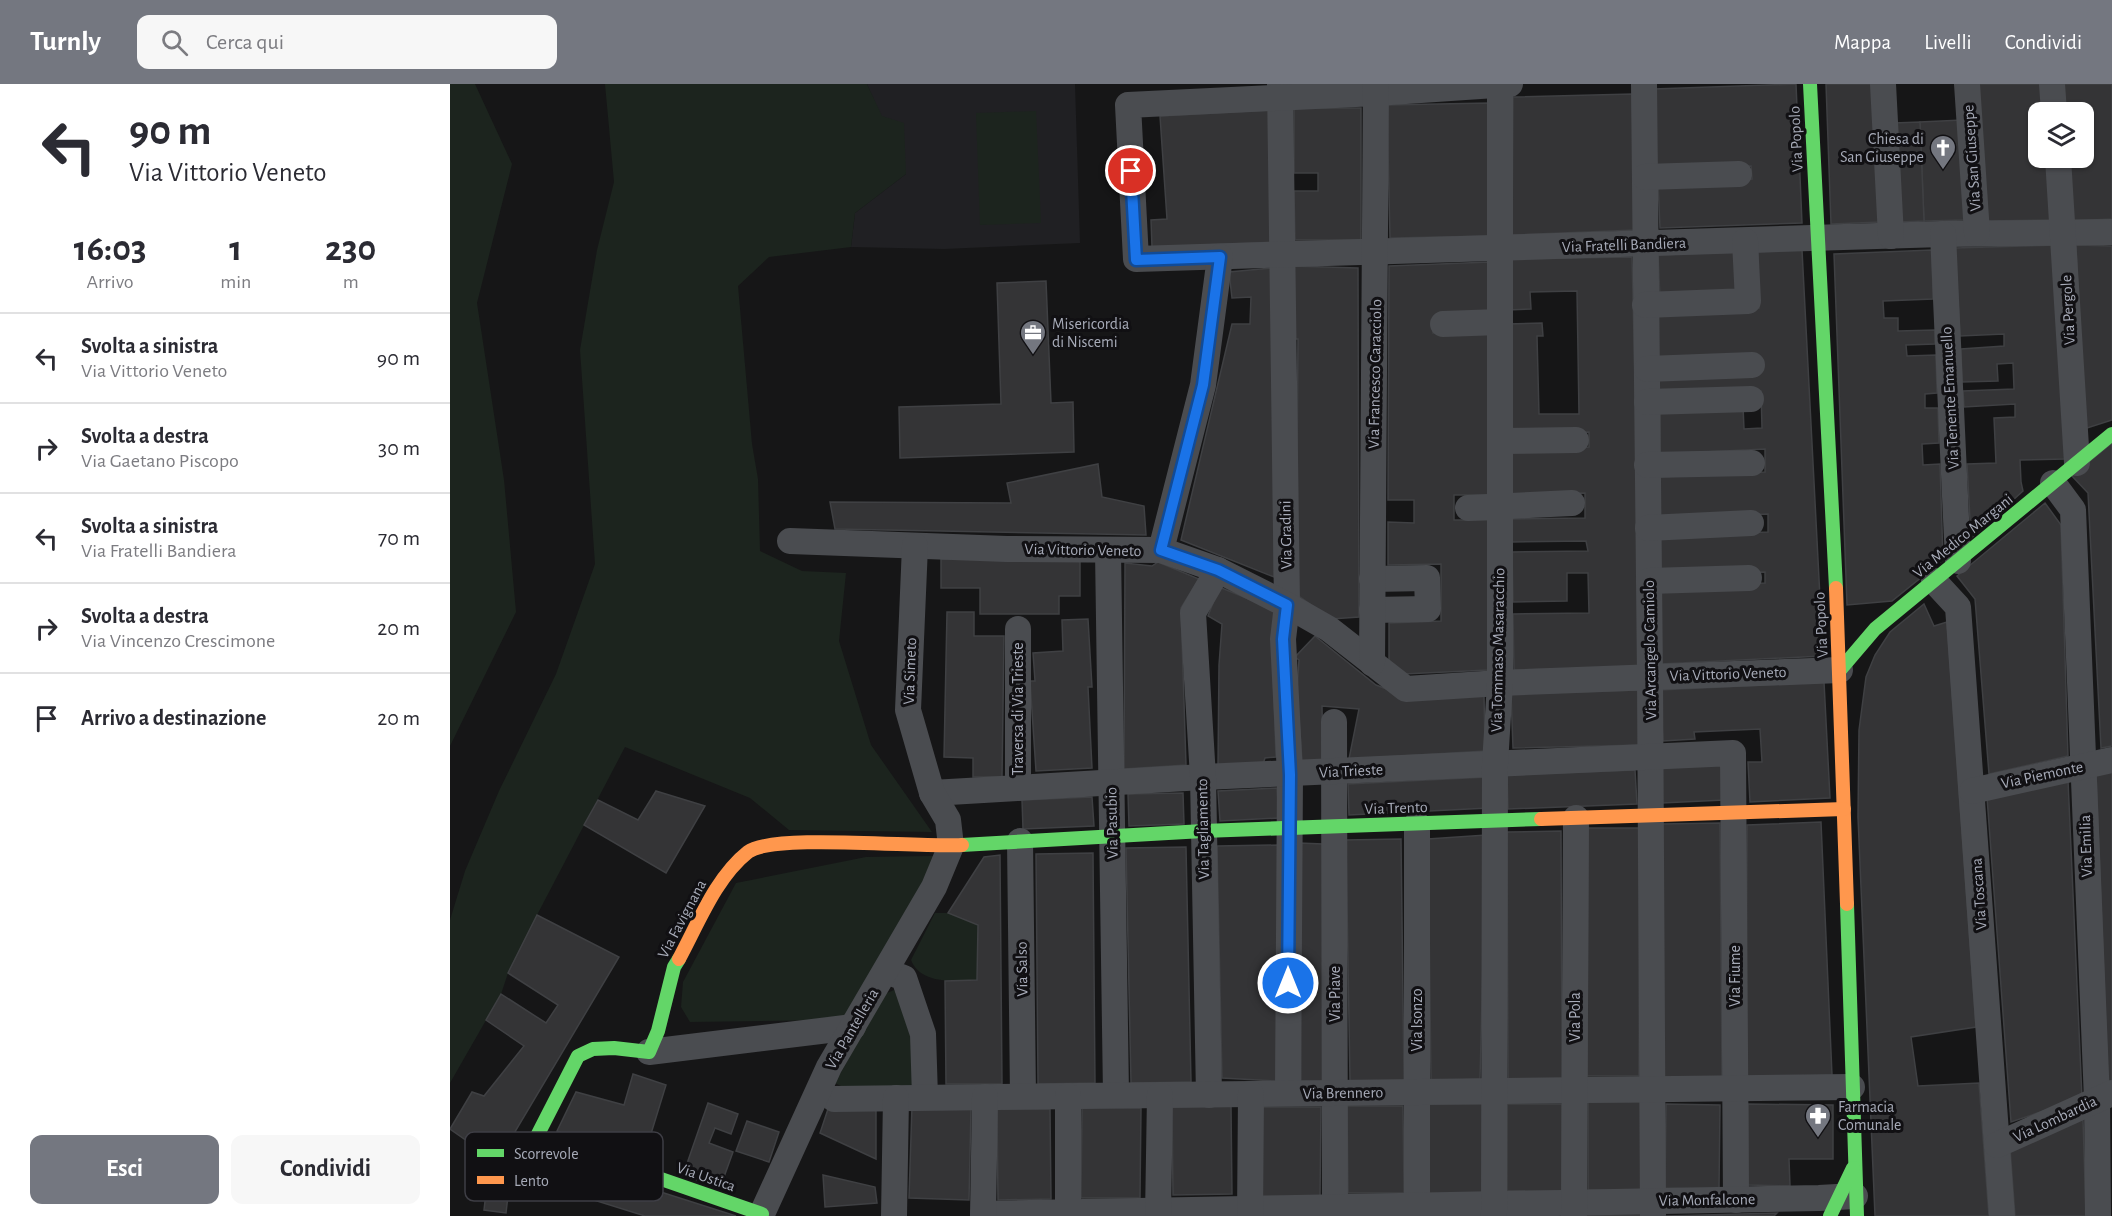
<!DOCTYPE html>
<html lang="it">
<head>
<meta charset="utf-8">
<style>
  body { margin:0; font-family:"Alegreya Sans",sans-serif; background:#f7f7f7; color:#2b2b33; height:100vh; display:flex; flex-direction:column; font-size:22px; white-space:nowrap }
  * { box-sizing:border-box; margin:0 }
  p { font-size:20px; color:#7c7c81 }
  .icon { flex:none; width:33px; height:33px; fill:none; stroke:currentColor; stroke-width:2; stroke-linecap:round; stroke-linejoin:round }
  .map { position:relative; flex:1; overflow:hidden }
  .details { display:flex; flex-direction:column; background:#fff; width:450px }
  .details>* { flex:none }
  .banner { background:#fff; color:#2b2b33; overflow:hidden }
  .controls { position:absolute; left:1578px; top:18px; display:grid; gap:12px }
  .controls a { display:grid; place-items:center; width:66px; height:66px; border-radius:12px; background:#fff; box-shadow:0 2px 4px #0004; font-size:30px }
  .pin { position:absolute; display:grid; place-items:center; width:51px; height:51px; color:#fff; margin:-26px; border:3px solid #fff; border-radius:50%; box-shadow:0 2px 6px #0007 }
  .me { position:absolute; width:66px; margin:-33px; rotate:0deg; stroke-linejoin:round; filter:drop-shadow(0 0 4px #0008) }
  .turn { display:flex; align-items:center; gap:21px; height:126px; padding:0 30px; font-size:27px }
  .turn .icon { width:78px; height:78px; stroke-width:2.5 }
  .turn b { display:block; font-size:42px; line-height:51px }
  .eta { display:flex; justify-content:space-evenly; align-items:center; height:102px; text-align:center }
  .eta b { font-size:36px; font-weight:700; line-height:42px }
  .cta { display:flex; gap:12px; margin-top:auto; padding:12px 30px }
  .cta a { flex:1; height:69px; border-radius:12px; background:#747780; color:#fff; font-size:24px; font-weight:700; line-height:69px; text-align:center }
  .cta a+a { background:#f7f7f7; color:#2b2b33 }
  ul { padding:0; list-style:none }
  li { display:flex; align-items:center; gap:18px; height:90px; padding:0 30px; border-top:2px solid #e1e1e2 }
  li div { flex:1 }
  li b { display:block; font-size:22px }
  li em { font-style:normal }
  header { display:flex; align-items:center; gap:36px; box-sizing:border-box; height:84px; padding:0 30px; background:#747780; color:#fff }
  header strong { font-size:28px }
  nav { display:flex; gap:33px; margin-inline-start:auto; font-size:21px }
  .search { width:420px; height:54px; background:#f7f7f7; display:flex; align-items:center; gap:15px; box-sizing:border-box; padding:0 21px; border-radius:12px; color:#7c7c81; font-size:22px }
  main { display:flex; flex:1; min-height:0 }
  .map>svg:first-child { display:block }
  .built { fill:#202023 }
  .green { fill:#1c241e }
  .building { fill:#343436; stroke:#3f4043; stroke-width:1.5 }
  .lines { fill:none; stroke-linecap:round; stroke-linejoin:round }
  .street { stroke:#4a4c50; stroke-width:26 }
  .fast { stroke:#63d668; stroke-width:14 }
  .slow { stroke:#ff974d; stroke-width:14 }
  .route-casing { stroke:#114b97; stroke-width:15 }
  .route { stroke:#1a73e8; stroke-width:10 }
  .labels { text-anchor:middle; dominant-baseline:central; stroke-width:6; stroke-linejoin:round; paint-order:stroke }
  .street-label { font-size:16px; fill:#a7abb8; stroke:#111013 }
  .poi-label { font-size:16px; fill:#a7abb8; stroke:#111013; text-anchor:start }
  .key { fill:#111013; stroke:#3e3e45; stroke-width:1.5 }
  .key-label { font-size:16px; fill:#a7abb8 }
</style>
</head>
<body>
<header>
<strong>Turnly</strong>
<div class="search"><svg class="icon" aria-label="search" viewBox="0 0 24 24"><circle cx="10" cy="10" r="6"/><path d="M15 15l6 6"/></svg>Cerca qui</div>
<nav><a>Mappa</a><a>Livelli</a><a>Condividi</a></nav>
</header>
<main>
<section class="details">
<div class="banner">
<div class="turn"><svg class="icon" aria-label="left" viewBox="0 0 24 24"><path d="M17 20v-9H6M10 6l-5 5 5 5"/></svg><div><b>90 m</b>Via Vittorio Veneto</div></div>
</div>
<div class="eta">
<div><b>16:03</b><p>Arrivo</p></div>
<div><b>1</b><p>min</p></div>
<div><b>230</b><p>m</p></div>
</div>
<ul>
<li><svg class="icon" aria-label="left" viewBox="0 0 24 24"><path d="M17 20v-9H6M10 6l-5 5 5 5"/></svg><div><b>Svolta a sinistra</b><p>Via Vittorio Veneto</p></div><em>90 m</em></li>
<li><svg class="icon" aria-label="right" viewBox="0 0 24 24"><path d="M7 20v-9h11M14 6l5 5-5 5"/></svg><div><b>Svolta a destra</b><p>Via Gaetano Piscopo</p></div><em>30 m</em></li>
<li><svg class="icon" aria-label="left" viewBox="0 0 24 24"><path d="M17 20v-9H6M10 6l-5 5 5 5"/></svg><div><b>Svolta a sinistra</b><p>Via Fratelli Bandiera</p></div><em>70 m</em></li>
<li><svg class="icon" aria-label="right" viewBox="0 0 24 24"><path d="M7 20v-9h11M14 6l5 5-5 5"/></svg><div><b>Svolta a destra</b><p>Via Vincenzo Crescimone</p></div><em>20 m</em></li>
<li><svg class="icon" aria-label="arrive" viewBox="0 0 24 24"><path d="M6 21V4h12l-3 4 3 4H6"/></svg><div><b>Arrivo a destinazione</b></div><em>20 m</em></li>
</ul>
<div class="cta"><a>Esci</a><a>Condividi</a></div>
</section>
<div class="map">
<svg width="1662" height="1132" viewBox="0 0 1662 1132">
  <rect width="100%" height="100%" fill="#161617"/>
  <polygon class="built" points="417,0 625,0 630,159 494,165 401,163 405,129 456,90"/>
  <g class="green">
    <polygon points="0,0 25,0 62,80 27,219 54,396 66,528 0,662"/>
    <polygon points="155,0 417,0 432,32 454,39 456,90 405,129 401,163 319,173 288,202 302,360 308,395 310,467 352,487 396,489 389,557 421,661 482,748 339,746 300,714 175,663 87,831 58,889 51,910 0,999 0,836 15,787 49,707 106,590 145,480 130,266 147,166 164,98"/>
    <polygon points="586,27 591,139 530,141 526,29"/>
    <polygon points="483,772 461,826 402,927 387,936 240,938 231,923 233,898 286,799 416,773"/>
    <path d="M485 829H498L528 841 527 896C505 897 471 901 461 876Z"/>
    <path d="M444 906C461 932 468 969 465 999L454 1004 397 1005 385 999 435 910Z"/>
  </g>
  <g class="building">
    <polygon points="1346,0 1352,139 1210,144 1208,98 1302,95 1301,82 1207,85 1204,5"/>
    <polygon points="1376,0 1426,0 1431,138 1381,140"/>
    <polygon points="1527,0 1591,0 1594,28 1588,28 1588,74 1597,74 1602,136 1534,137"/>
    <polygon points="1612,0 1662,0 1662,135 1621,137 1617,74 1634,74 1634,28 1614,28"/>
    <polygon points="1182,10 1185,146 1062,151 1063,13"/>
    <polygon points="1039,19 1041,152 940,154 937,21"/>
    <polygon points="844,24 911,24 911,156 845,156 844,107 868,107 868,89 844,89"/>
    <polygon points="820,26 826,158 702,163 701,136 717,135 710,32"/>
    <polygon points="1512,36 1516,136 1474,137 1470,38"/>
    <polygon points="1470,38 1474,137 1449,138 1444,39"/>
    <polygon points="1608,161 1615,375 1570,376 1571,398 1573,407 1521,454 1517,380 1546,379 1544,334 1565,333 1565,320 1514,323 1513,307 1564,305 1563,279 1547,280 1548,297 1512,298 1511,265 1554,262 1554,250 1510,252 1505,164"/>
    <polygon points="1626,161 1662,162 1662,336 1634,345"/>
    <polygon points="1352,166 1373,572 1210,580 1210,503 1315,499 1315,488 1210,490 1210,452 1318,448 1318,430 1210,434 1210,393 1315,388 1315,365 1210,370 1210,325 1293,322 1294,345 1312,344 1311,307 1208,312 1205,229 1309,224 1308,168"/>
    <polygon points="1482,166 1483,215 1433,217 1434,234 1448,234 1448,247 1485,246 1485,260 1456,261 1457,272 1486,271 1487,309 1475,310 1475,324 1488,324 1489,359 1472,360 1473,381 1490,380 1493,476 1442,517 1397,521 1384,170"/>
    <polygon points="1288,168 1289,210 1210,213 1208,171"/>
    <polygon points="1182,173 1192,583 1064,586 1063,530 1139,529 1138,489 1117,489 1117,517 1063,518 1062,468 1138,467 1136,457 1062,458 1061,435 1135,434 1135,409 1061,410 1060,364 1139,363 1139,348 1059,349 1058,240 1092,239 1093,252 1087,252 1089,330 1129,330 1127,207 1080,208 1081,225 1057,226 1056,175"/>
    <polygon points="1040,178 1040,232 983,234 983,249 1040,246 1039,411 1004,411 1004,436 1039,436 1038,586 953,590 939,580 939,539 991,537 991,480 938,481 938,438 964,439 964,416 938,416 939,182"/>
    <polygon points="841,182 908,184 909,533 881,535 846,510 848,255 842,255"/>
    <polygon points="822,184 824,493 731,456 782,240 800,240 801,213 782,214 779,188"/>
    <polygon points="596,197 601,319 623,318 624,368 450,374 449,323 551,320 547,199"/>
    <polygon points="1662,359 1662,662 1651,664 1638,409 1622,392"/>
    <polygon points="648,380 652,413 694,422 696,451 385,445 380,418 561,419 557,399"/>
    <polygon points="1595,419 1611,441 1618,672 1539,690 1525,515 1507,492"/>
    <polygon points="491,475 630,475 630,512 609,512 609,530 530,530 530,504 491,504"/>
    <polygon points="708,478 749,495 731,524 736,681 674,685 675,479 702,482"/>
    <polygon points="769,503 826,526 822,555 826,673 815,674 813,680 768,681 769,581 772,540 758,532"/>
    <polygon points="1474,520 1484,542 1497,538 1526,943 1461,953 1468,1002 1529,999 1539,1132 1425,1132 1408,733 1409,646 1416,593 1425,571 1440,548"/>
    <polygon points="497,528 524,528 524,552 554,552 552,693 523,693 523,674 494,673"/>
    <polygon points="638,535 642,603 638,603 642,684 586,687 580,597 585,597 583,569 613,567 612,536"/>
    <polygon points="865,552 926,601 963,615 1034,611 1035,667 899,675 909,625 872,622 873,678 852,677 847,605 849,576 845,573"/>
    <polygon points="1374,598 1380,714 1300,718 1298,678 1312,678 1310,645 1244,648 1245,655 1213,657 1210,606"/>
    <polygon points="1190,606 1192,661 1063,664 1061,610"/>
    <polygon points="1272,680 1274,716 1212,719 1210,683"/>
    <polygon points="1185,686 1187,720 1058,725 1057,691"/>
    <polygon points="1662,686 1662,997 1658,998 1646,690"/>
    <polygon points="1038,693 1039,724 899,731 898,700"/>
    <polygon points="1618,696 1632,1014 1561,1038 1537,713"/>
    <polygon points="827,704 829,734 770,737 768,707"/>
    <polygon points="206,707 255,722 216,789 134,741 148,716 188,736"/>
    <polygon points="733,709 734,740 679,742 678,710"/>
    <polygon points="642,713 644,742 573,745 572,716"/>
    <polygon points="1371,738 1382,991 1296,994 1297,741"/>
    <polygon points="1270,739 1272,995 1213,996 1211,740"/>
    <polygon points="1138,744 1190,744 1189,992 1137,992"/>
    <polygon points="1111,747 1112,995 1058,995 1057,748"/>
    <polygon points="1036,751 1030,995 981,997 978,755"/>
    <polygon points="951,755 954,997 900,997 896,756"/>
    <polygon points="849,759 873,760 875,998 851,997"/>
    <polygon points="829,761 826,997 772,994 767,762"/>
    <polygon points="736,763 741,998 681,999 676,764"/>
    <polygon points="643,769 645,999 588,1000 586,770"/>
    <polygon points="550,771 552,1000 496,1000 495,897 527,896 528,841 498,829 534,773"/>
    <polygon points="87,831 169,873 47,1078 0,1045 22,1008 34,1012 74,962 36,936 51,910 96,939 108,921 58,889"/>
    <polygon points="183,990 216,1001 192,1079 107,1047 126,1008 174,1021"/>
    <rect x="1138" y="1018" width="53" height="88"/>
    <polygon points="258,1019 288,1030 281,1050 265,1044 259,1059 283,1068 270,1104 233,1091"/>
    <polygon points="976,1020 1034,1020 1035,1110 977,1110"/>
    <rect x="1057" y="1020" width="55" height="87"/>
    <polygon points="1216,1020 1270,1021 1269,1105 1215,1104"/>
    <polygon points="1298,1020 1383,1021 1383,1075 1339,1075 1340,1102 1298,1101"/>
    <polygon points="462,1022 521,1024 519,1116 459,1114"/>
    <polygon points="781,1022 782,1110 723,1111 722,1023"/>
    <polygon points="897,1022 953,1022 954,1109 898,1109"/>
    <polygon points="632,1023 691,1024 690,1114 631,1114"/>
    <polygon points="812,1023 871,1023 870,1113 811,1112"/>
    <polygon points="378,1025 426,1026 426,1075 370,1049"/>
    <polygon points="547,1025 600,1025 601,1115 548,1116"/>
    <polygon points="1633,1035 1636,1132 1565,1132 1560,1064"/>
    <polygon points="297,1037 329,1048 319,1078 286,1067"/>
    <polygon points="95,1071 286,1132 195,1132 86,1098 82,1090 82,1082 87,1074"/>
    <polygon points="373,1091 425,1103 427,1119 375,1123"/>
    <polygon points="37,1100 59,1103 56,1129 34,1126"/>
    <polygon points="1192,1129 1192,1132 1135,1132 1135,1130"/>
    <polygon points="1327,1129 1324,1132 1216,1132"/>
  </g>
  <g class="lines">
    <g class="street">
      <polyline points="830,0 837,521 833,555 840,691 838,1009"/>
      <polyline points="1060,0 926,9 678,21 686,175 1493,150 1662,148"/>
      <polyline points="1194,0 1200,593 1203,1132"/>
      <polyline points="1433,0 1441,152"/>
      <polyline points="1517,0 1527,149"/>
      <polyline points="1602,0 1604,28"/>
      <polyline points="1608,74 1627,379"/>
      <polyline points="1195,93 1289,90"/>
      <polyline points="1493,150 1508,477"/>
      <polyline points="1195,221 1298,217 1295,157"/>
      <polyline points="993,240 1050,238"/>
      <polyline points="1197,285 1302,281"/>
      <polyline points="1197,318 1301,315"/>
      <polyline points="1050,357 1126,356"/>
      <polyline points="1197,381 1302,379"/>
      <polyline points="1603,399 1623,426 1647,1016 1648,1132"/>
      <polyline points="1018,424 1122,419"/>
      <polyline points="1198,444 1301,439"/>
      <polyline points="340,457 557,465 711,466 768,486 837,521 879,545 956,605 1050,599 1390,586"/>
      <polyline points="711,466 753,301 770,173"/>
      <polyline points="658,467 666,1011"/>
      <polyline points="1199,497 1299,494"/>
      <polyline points="1484,497 1508,523 1552,1132"/>
      <polyline points="922,526 978,525 977,494 922,495"/>
      <polyline points="922,579 926,0"/>
      <polyline points="884,638 885,1132"/>
      <polyline points="568,704 568,545"/>
      <polyline points="1522,707 1662,676"/>
      <polyline points="482,709 753,693 1283,669 1286,1116"/>
      <polyline points="967,740 967,1132"/>
      <polyline points="570,757 573,1012"/>
      <polyline points="436,887 454,894 473,950 475,1013"/>
      <polyline points="199,968 403,943"/>
      <polyline points="759,1011 753,693 743,529 768,486"/>
      <polyline points="384,1015 1402,1003"/>
      <polyline points="1547,1061 1662,1009"/>
      <polyline points="533,1130 1369,1114 1405,1112"/>
      <polyline points="311,1132 379,983 484,803 501,762 498,736 482,709 458,626 465,462"/>
      <polyline points="444,1132 446,1014"/>
      <polyline points="533,1132 535,1013"/>
      <polyline points="618,1132 618,1012"/>
      <polyline points="708,1132 710,1011"/>
      <polyline points="800,1132 801,1010"/>
      <polyline points="1044,1132 1045,680 1050,599 1050,0"/>
      <polyline points="1124,1132 1126,734"/>
    </g>
    <g class="fast">
      <polyline points="1360,0 1386,504"/>
      <polyline points="1390,586 1425,545 1662,350"/>
      <polyline points="512,761 753,747 1091,735"/>
      <polyline points="1397,820 1407,1132"/>
      <polyline points="229,875 224,883 208,947 199,968 164,964 143,965 128,972 87,1052 312,1130"/>
      <polyline points="1380,1132 1403,1084"/>
    </g>
    <g class="slow">
      <polyline points="1386,504 1397,820"/>
      <polyline points="1091,735 1394,725"/>
      <path d="M229 875C248 840 266 793 298 768 323 749 472 764 512 761"/>
    </g>
  </g>
  <g class="lines">
    <defs>
      <polyline id="route" points="681,87 686,176 770,173 753,301 711,466 768,486 837,521 833,555 840,691 838,899"/>
    </defs>
    <use href="#route" class="route-casing"/>
    <use href="#route" class="route"/>
  </g>
  <defs>
    <symbol id="church-pin" viewBox="-11 -11 22 30"><path d="M0 17L-7.5 6A9.5 9.5 0 1 1 7.5 6Z" fill="#747780" stroke="#111013"/><path d="M-1.2-6h2.4v3.5h3.3v2.4h-3.3V6h-2.4V-.1h-3.3v-2.4h3.3Z" fill="#fff"/></symbol>
    <symbol id="office-pin" viewBox="-11 -11 22 30"><path d="M0 17L-7.5 6A9.5 9.5 0 1 1 7.5 6Z" fill="#747780" stroke="#111013"/><path d="M-6-3h4V-5.5h4V-3h4V5H-6ZM-1-4.5V-3h2v-1.5ZM-6 0V1H6V0Z" fill="#fff"/></symbol>
    <symbol id="pharmacy-pin" viewBox="-11 -11 22 30"><path d="M0 17L-7.5 6A9.5 9.5 0 1 1 7.5 6Z" fill="#747780" stroke="#111013"/><path d="M-2-6h4v4h4v4h-4v4h-4v-4h-4v-4h4Z" fill="#fff"/></symbol>
  </defs>
  <g fill-rule="evenodd">
    <use href="#church-pin" x="1478" y="49" width="30" height="40"/>
    <use href="#office-pin" x="568" y="234" width="30" height="40"/>
    <use href="#pharmacy-pin" x="1353" y="1017" width="30" height="40"/>
  </g>
  <g class="labels">
    <g class="street-label">
      <text transform="translate(1346 55) rotate(-93)">Via Popolo</text>
      <text transform="translate(1522 74) rotate(-94)">Via San Giuseppe</text>
      <text transform="translate(1174 161) rotate(-2)">Via Fratelli Bandiera</text>
      <text transform="translate(1618 226) rotate(-93)">Via Pergole</text>
      <text transform="translate(925 290) rotate(-89)">Via Francesco Caracciolo</text>
      <text transform="translate(1500 314) rotate(-93)">Via Tenente Emanuello</text>
      <text transform="translate(836 451) rotate(-91)">Via Gradini</text>
      <text transform="translate(1513 452) rotate(-39)">Via Medico Margani</text>
      <text transform="translate(633 466) rotate(1)">Via Vittorio Veneto</text>
      <text transform="translate(1371 541) rotate(-93)">Via Popolo</text>
      <text transform="translate(1048 566) rotate(-89)">Via Tommaso Masaracchio</text>
      <text transform="translate(1200 566) rotate(-91)">Via Arcangelo Camiolo</text>
      <text transform="translate(460 587) rotate(-88)">Via Simeto</text>
      <text transform="translate(1278 590) rotate(-2)">Via Vittorio Veneto</text>
      <text transform="translate(568 625) rotate(-90)">Traversa di Via Trieste</text>
      <text transform="translate(901 687) rotate(-3)">Via Trieste</text>
      <text transform="translate(1592 691) rotate(-12)">Via Piemonte</text>
      <text transform="translate(946 724) rotate(-2)">Via Trento</text>
      <text transform="translate(662 739) rotate(-91)">Via Pasubio</text>
      <text transform="translate(753 745) rotate(-91)">Via Tagliamento</text>
      <text transform="translate(1636 762) rotate(-92)">Via Emilia</text>
      <text transform="translate(1529 810) rotate(-94)">Via Toscana</text>
      <text transform="translate(232 835) rotate(-62)">Via Favignana</text>
      <text transform="translate(572 885) rotate(-91)">Via Salso</text>
      <text transform="translate(1285 892) rotate(-90)">Via Fiume</text>
      <text transform="translate(885 910) rotate(-90)">Via Piave</text>
      <text transform="translate(1125 933) rotate(-90)">Via Pola</text>
      <text transform="translate(967 936) rotate(-90)">Via Isonzo</text>
      <text transform="translate(402 945) rotate(-60)">Via Pantelleria</text>
      <text transform="translate(893 1009) rotate(-1)">Via Brennero</text>
      <text transform="translate(1605 1035) rotate(-25)">Via Lombardia</text>
      <text transform="translate(256 1093) rotate(19)">Via Ustica</text>
      <text transform="translate(1257 1116) rotate(-1)">Via Monfalcone</text>
    </g>
    <g class="poi-label">
      <text x="1474" y="55" text-anchor="end">Chiesa di<tspan x="1474" dy="18">San Giuseppe</tspan></text>
      <text x="602" y="240">Misericordia<tspan x="602" dy="18">di Niscemi</tspan></text>
      <text x="1388" y="1023">Farmacia<tspan x="1388" dy="18">Comunale</tspan></text>
    </g>
  </g>
  <rect x="15" y="1048" width="198" height="69" rx="9" class="key"/>
  <rect x="27" y="1065" width="27" height="8" fill="#63d668"/>
  <rect x="27" y="1092" width="27" height="8" fill="#ff974d"/>
  <g class="key-label">
    <text x="64" y="1075">Scorrevole</text>
    <text x="64" y="1102">Lento</text>
  </g>
</svg>
<div class="controls">
<a><svg class="icon" aria-label="layers" viewBox="0 0 24 24"><path d="M12 4l9 5-9 5-9-5zM3 14l9 5 9-5"/></svg></a>
</div>
<div class="pin" style="left:681px;top:87px;background:#d93025"><svg class="icon" aria-label="arrive" viewBox="0 0 24 24"><path d="M6 21V4h12l-3 4 3 4H6"/></svg></div>
<svg class="me" style="left:838px;top:899px" viewBox="-20 -20 40 40"><circle r="17" fill="#1a73e8" stroke="#fff" stroke-width="3"/><path d="M0-11L8 9 0 5-8 9z" fill="#fff"/></svg>
</div>
</main>
</body>
</html>
